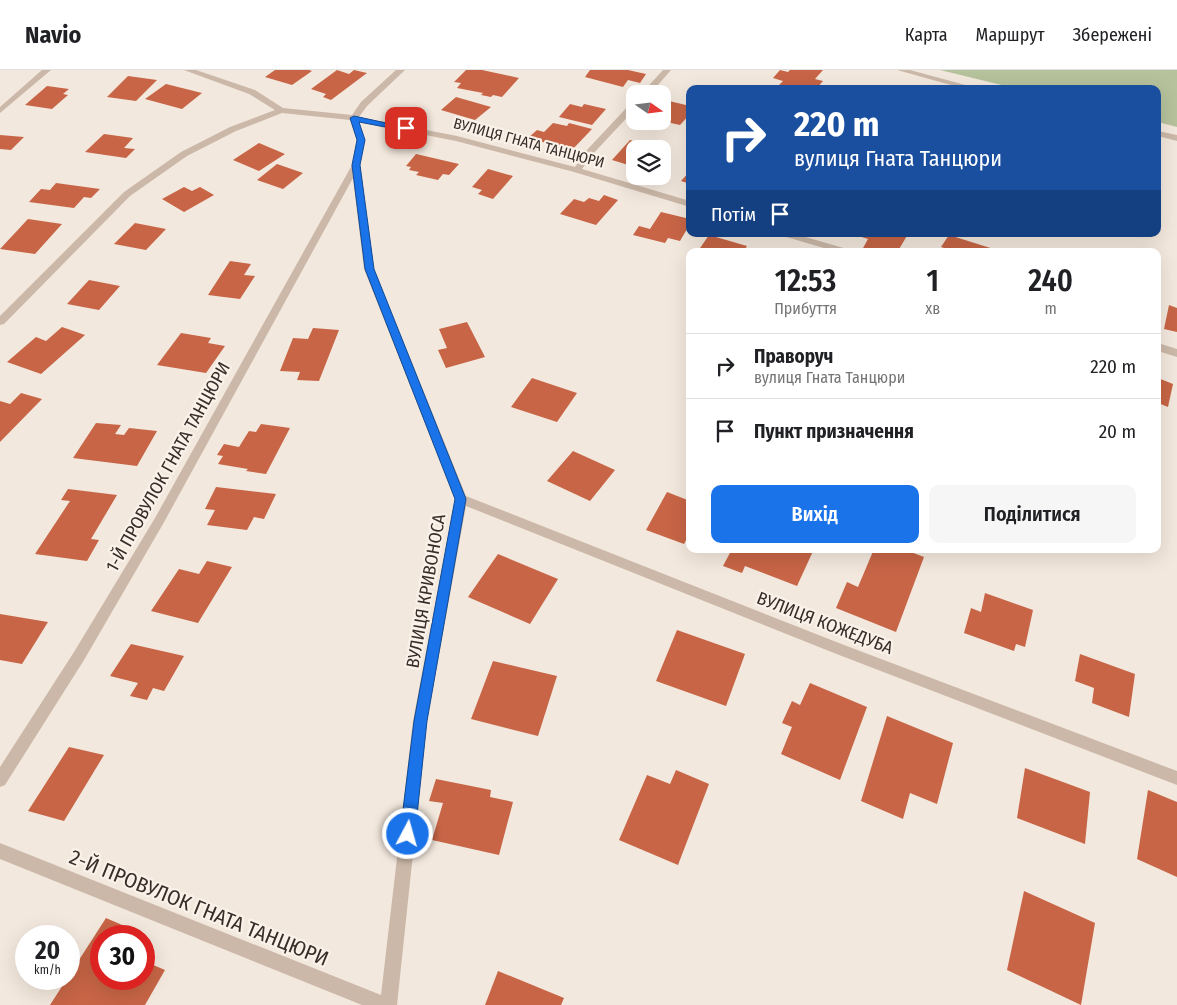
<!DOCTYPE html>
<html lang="uk">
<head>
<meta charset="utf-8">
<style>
  body { margin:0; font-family:"Fira Sans Condensed",sans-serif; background:#f6f6f6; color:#202124; height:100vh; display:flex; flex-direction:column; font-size:19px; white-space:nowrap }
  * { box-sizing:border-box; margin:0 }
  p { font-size:16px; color:#757577 }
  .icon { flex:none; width:28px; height:28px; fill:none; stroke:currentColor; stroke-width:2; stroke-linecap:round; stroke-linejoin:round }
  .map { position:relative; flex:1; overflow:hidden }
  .panel { position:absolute; left:686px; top:178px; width:475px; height:305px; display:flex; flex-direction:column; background:#fff; border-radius:10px; box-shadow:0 5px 20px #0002 }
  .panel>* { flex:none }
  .banner { position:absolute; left:686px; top:15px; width:475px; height:152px; border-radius:10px; box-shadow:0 5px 20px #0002; background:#1a4fa0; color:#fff; overflow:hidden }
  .needle { width:32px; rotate:104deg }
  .controls { position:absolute; left:626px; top:15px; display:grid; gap:10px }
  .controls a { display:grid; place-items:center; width:45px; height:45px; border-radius:10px; background:#fff; box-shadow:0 5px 20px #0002; font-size:25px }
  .speed { position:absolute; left:15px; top:855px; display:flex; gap:10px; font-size:25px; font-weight:700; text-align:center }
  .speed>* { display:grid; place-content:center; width:65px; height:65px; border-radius:50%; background:#fff; box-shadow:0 5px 20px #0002; line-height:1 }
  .speed small { font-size:12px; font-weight:400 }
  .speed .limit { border:8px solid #d22; background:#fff; color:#111 }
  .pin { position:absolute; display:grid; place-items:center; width:42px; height:42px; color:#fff; margin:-21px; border-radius:10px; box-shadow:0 2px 8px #0006 }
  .me { position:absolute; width:55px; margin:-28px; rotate:6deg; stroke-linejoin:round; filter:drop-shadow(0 0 4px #0008) }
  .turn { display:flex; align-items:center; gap:18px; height:105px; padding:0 25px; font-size:22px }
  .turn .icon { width:65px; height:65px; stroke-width:2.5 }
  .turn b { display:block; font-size:35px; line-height:42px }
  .then { display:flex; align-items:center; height:48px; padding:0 25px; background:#0003; gap:10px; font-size:19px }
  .eta { display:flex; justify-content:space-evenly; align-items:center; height:85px; text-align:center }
  .eta b { font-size:30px; font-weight:600; line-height:35px }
  .button { display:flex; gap:10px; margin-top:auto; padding:10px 25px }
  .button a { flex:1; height:58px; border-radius:10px; background:#1a73e8; color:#fff; font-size:20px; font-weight:600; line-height:58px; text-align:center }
  .button a+a { background:#f6f6f6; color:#202124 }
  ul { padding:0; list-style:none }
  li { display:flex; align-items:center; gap:15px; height:65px; padding:0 25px; border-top:1px solid #e0e0e0 }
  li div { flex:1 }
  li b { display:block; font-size:19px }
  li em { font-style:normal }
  header { display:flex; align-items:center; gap:30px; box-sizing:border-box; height:70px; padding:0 25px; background:#fff; border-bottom:1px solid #e0e0e0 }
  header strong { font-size:24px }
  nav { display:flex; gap:28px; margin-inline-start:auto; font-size:18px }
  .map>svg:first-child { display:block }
  .green { fill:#b5c29c }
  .building { fill:#c76546 }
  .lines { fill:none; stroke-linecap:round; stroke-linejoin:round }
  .minor { fill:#cbb8a8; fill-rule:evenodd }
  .route { fill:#1a73e8; stroke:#114b97 }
  .labels { text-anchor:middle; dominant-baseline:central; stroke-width:4.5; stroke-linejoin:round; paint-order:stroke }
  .far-street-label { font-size:15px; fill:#382d29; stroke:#faf2e9 }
  .street-label { font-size:18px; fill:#382d29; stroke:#faf2e9 }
  .near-street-label { font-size:21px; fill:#382d29; stroke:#faf2e9 }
</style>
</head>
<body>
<header>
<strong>Navio</strong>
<nav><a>Карта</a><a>Маршрут</a><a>Збережені</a></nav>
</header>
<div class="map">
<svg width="1177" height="935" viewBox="0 0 1177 935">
  <rect width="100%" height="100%" fill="#f3e8dd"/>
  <polygon class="green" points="940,0 1177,0 1177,57 1158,52 1158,19 1018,19"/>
  <g class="building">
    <polygon points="275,0 309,0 312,1 292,15 265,7"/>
    <polygon points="337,0 349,4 354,0 367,3 331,30 323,27 326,24 311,19"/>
    <polygon points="466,0 482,0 519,8 502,27 493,25 491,27 481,25 483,23 457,18 461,13 454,12"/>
    <polygon points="590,0 628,0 646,4 640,13 628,10 623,17 585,7"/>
    <polygon points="780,0 788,2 790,0 823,0 815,9 823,11 816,19 784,19 777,17 783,11 773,8"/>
    <polygon points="128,6 157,10 136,31 107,27"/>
    <polygon points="166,14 202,23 182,39 145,29"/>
    <polygon points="47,16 69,19 63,24 68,25 52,39 25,35"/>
    <polygon points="456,27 491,37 475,50 441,40"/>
    <polygon points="665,30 690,36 690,44 680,55 662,51 662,33"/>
    <polygon points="570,34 582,37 584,34 606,39 592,55 559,47"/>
    <polygon points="553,53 567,56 569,53 592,59 572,80 528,68 537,60 544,62"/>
    <polygon points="104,64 133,68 124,78 135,79 126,88 85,82"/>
    <polygon points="0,65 24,67 11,80 0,79"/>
    <polygon points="630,70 657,78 657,79 635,79 635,97 612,90"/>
    <polygon points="259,73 285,84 259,101 233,90"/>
    <polygon points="416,84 459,94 449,105 443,104 438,110 416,105 419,102 409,100 411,97 406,96"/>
    <polygon points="277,94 303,103 283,119 257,110"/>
    <polygon points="488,99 513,106 493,129 478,124 482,120 472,117"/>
    <polygon points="690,101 690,114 681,111"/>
    <polygon points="56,113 100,119 91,128 84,127 74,138 29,132 41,119 50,120"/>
    <polygon points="184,117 192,121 200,117 214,125 184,142 162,129"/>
    <polygon points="604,125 618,130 596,155 560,144 574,129 584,132 589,128 599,131"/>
    <polygon points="661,142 690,149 690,154 680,171 668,168 665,173 633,165 639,156 650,159"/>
    <polygon points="28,149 62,154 35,184 0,179"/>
    <polygon points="135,153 166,159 146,180 114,174"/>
    <polygon points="852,164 908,164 898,181 873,181 863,178 868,169"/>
    <polygon points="709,165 747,176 744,181 698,181"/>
    <polygon points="949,165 1000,181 953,181 941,177"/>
    <polygon points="230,191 251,194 244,205 255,206 240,229 208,225"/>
    <polygon points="89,210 120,216 99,240 67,234"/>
    <polygon points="1169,235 1177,238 1177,262 1164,259"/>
    <polygon points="467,252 485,287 446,298 438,280 447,278 439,259"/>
    <polygon points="62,257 85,265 41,304 7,292 36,267 46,271"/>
    <polygon points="313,258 339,260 319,311 297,310 300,302 280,301 293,268 308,269"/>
    <polygon points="181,263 211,268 208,273 225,276 206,303 157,295"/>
    <polygon points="532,308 577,323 557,352 511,337"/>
    <polygon points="1158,308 1173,314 1168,337 1158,333"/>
    <polygon points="21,323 42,329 0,372 0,331 10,334"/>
    <polygon points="96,353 121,355 115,364 124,365 129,358 157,361 137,396 73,388"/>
    <polygon points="261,354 290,358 266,404 246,401 248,399 218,394 223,386 217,385 224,374 239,377 249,361 256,362"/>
    <polygon points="573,381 615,400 590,431 547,411"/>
    <polygon points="216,417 276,424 264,449 254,447 247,460 207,455 215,440 205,439"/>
    <polygon points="68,419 117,425 91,469 99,470 87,491 35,484 70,431 61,430"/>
    <polygon points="667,422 690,431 690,463 684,474 646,460"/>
    <polygon points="732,479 814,479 797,516 745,496 742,503 723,496"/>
    <polygon points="874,479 903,479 924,487 896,562 836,538 847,512 858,517"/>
    <polygon points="498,484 558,509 530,554 468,527"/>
    <polygon points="207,491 232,497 198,553 151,541 179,499 199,504"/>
    <polygon points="985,523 1033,540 1025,577 1016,574 1014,581 964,563 971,538 981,542"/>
    <polygon points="0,544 48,552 22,594 0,590"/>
    <polygon points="677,560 745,584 726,636 656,611"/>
    <polygon points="131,574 184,586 164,621 153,618 147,630 130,626 138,613 110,606"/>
    <polygon points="1080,584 1135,604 1129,647 1092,633 1094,618 1075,611"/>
    <polygon points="493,591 557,606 538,666 471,649"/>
    <polygon points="810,613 867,637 840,710 781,684 792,657 782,653 792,631 800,635"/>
    <polygon points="887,646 953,673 937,734 910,723 903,749 861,731"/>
    <polygon points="69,677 104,685 64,751 28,741"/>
    <polygon points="1025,698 1090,722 1085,774 1017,748"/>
    <polygon points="676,700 709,714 678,795 619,770 647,705 670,714"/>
    <polygon points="436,709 491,720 490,727 513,732 499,785 432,770 443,733 429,731"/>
    <polygon points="1148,720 1177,732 1177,807 1137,789"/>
    <polygon points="1024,821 1095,853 1081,935 1007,900"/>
    <polygon points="106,848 136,861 133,866 101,866 101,909 144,909 144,891 165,900 145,935 50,935"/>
    <polygon points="498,901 564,928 561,935 485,935"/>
  </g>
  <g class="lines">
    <g class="minor">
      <polygon points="42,0 51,0 0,43 0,37"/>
      <polygon points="184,0 196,0 255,20 283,38 352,45 361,32 396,0 405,0 367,36 359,47 457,66 575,97 586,81 632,32 635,32 635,39 592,85 582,99 690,131 690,137 574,102 456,71 359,52 365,70 360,95 374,199 466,426 844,575 1177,701 1177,715 834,583 466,436 427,651 397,935 362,935 0,789 0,773 381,925 413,651 455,429 364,199 353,108 163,454 84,590 5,715 0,717 0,697 74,582 155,448 352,95 357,70 350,50 282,43 236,61 187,86 130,126 4,254 0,255 0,246 124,122 181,82 230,57 275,40 249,24"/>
      <polygon points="663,0 671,0 650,24 641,24"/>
      <polygon points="897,0 910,0 980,19 965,19"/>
      <polygon points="1158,61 1177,65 1177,71 1158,66"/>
      <polygon points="781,164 795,164 847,179 849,181 834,181 783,166"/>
      <polygon points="1158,273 1177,279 1177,287 1158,281"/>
    </g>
  </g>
  <polygon class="route" points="354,46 409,58 406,61 359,52 365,70 360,95 374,199 466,429 427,651 415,764 412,769 408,771 403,769 400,764 414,651 455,429 365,199 352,95 357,70 350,48"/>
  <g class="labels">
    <g class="far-street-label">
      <text transform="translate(529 73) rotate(15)">ВУЛИЦЯ ГНАТА ТАНЦЮРИ</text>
    </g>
    <g class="street-label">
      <text transform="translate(168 397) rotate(-61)">1-Й ПРОВУЛОК ГНАТА ТАНЦЮРИ</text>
      <text transform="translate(426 521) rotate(-80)">ВУЛИЦЯ КРИВОНОСА</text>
      <text transform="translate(825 553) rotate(21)">ВУЛИЦЯ КОЖЕДУБА</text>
    </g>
    <g class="near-street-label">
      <text transform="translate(199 838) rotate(22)">2-Й ПРОВУЛОК ГНАТА ТАНЦЮРИ</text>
    </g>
  </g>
</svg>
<div class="controls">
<a><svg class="needle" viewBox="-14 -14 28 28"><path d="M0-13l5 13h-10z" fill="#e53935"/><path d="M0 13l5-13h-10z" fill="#757577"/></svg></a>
<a><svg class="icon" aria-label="layers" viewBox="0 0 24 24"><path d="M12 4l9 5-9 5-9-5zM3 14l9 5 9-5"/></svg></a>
</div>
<div class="speed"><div>20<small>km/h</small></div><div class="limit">30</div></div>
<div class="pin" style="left:406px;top:58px;background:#d93025"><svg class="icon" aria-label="arrive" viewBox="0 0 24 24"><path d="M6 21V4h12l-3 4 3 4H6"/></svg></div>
<svg class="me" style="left:408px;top:764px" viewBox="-20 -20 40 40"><circle r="17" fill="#1a73e8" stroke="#fff" stroke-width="3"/><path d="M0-11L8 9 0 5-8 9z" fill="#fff"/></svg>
<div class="banner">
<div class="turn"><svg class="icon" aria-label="right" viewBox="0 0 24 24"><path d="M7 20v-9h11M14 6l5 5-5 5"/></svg><div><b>220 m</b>вулиця Гната Танцюри</div></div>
<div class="then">Потім<svg class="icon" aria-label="arrive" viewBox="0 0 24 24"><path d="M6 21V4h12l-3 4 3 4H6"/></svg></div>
</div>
<section class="panel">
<div class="eta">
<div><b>12:53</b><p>Прибуття</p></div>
<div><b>1</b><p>хв</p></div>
<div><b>240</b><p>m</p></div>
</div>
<ul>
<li><svg class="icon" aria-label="right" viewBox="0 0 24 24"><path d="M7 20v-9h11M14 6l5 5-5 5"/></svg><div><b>Праворуч</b><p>вулиця Гната Танцюри</p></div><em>220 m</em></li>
<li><svg class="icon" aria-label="arrive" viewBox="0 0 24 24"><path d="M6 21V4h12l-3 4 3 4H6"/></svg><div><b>Пункт призначення</b></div><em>20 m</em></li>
</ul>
<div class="button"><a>Вихід</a><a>Поділитися</a></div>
</section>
</div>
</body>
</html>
